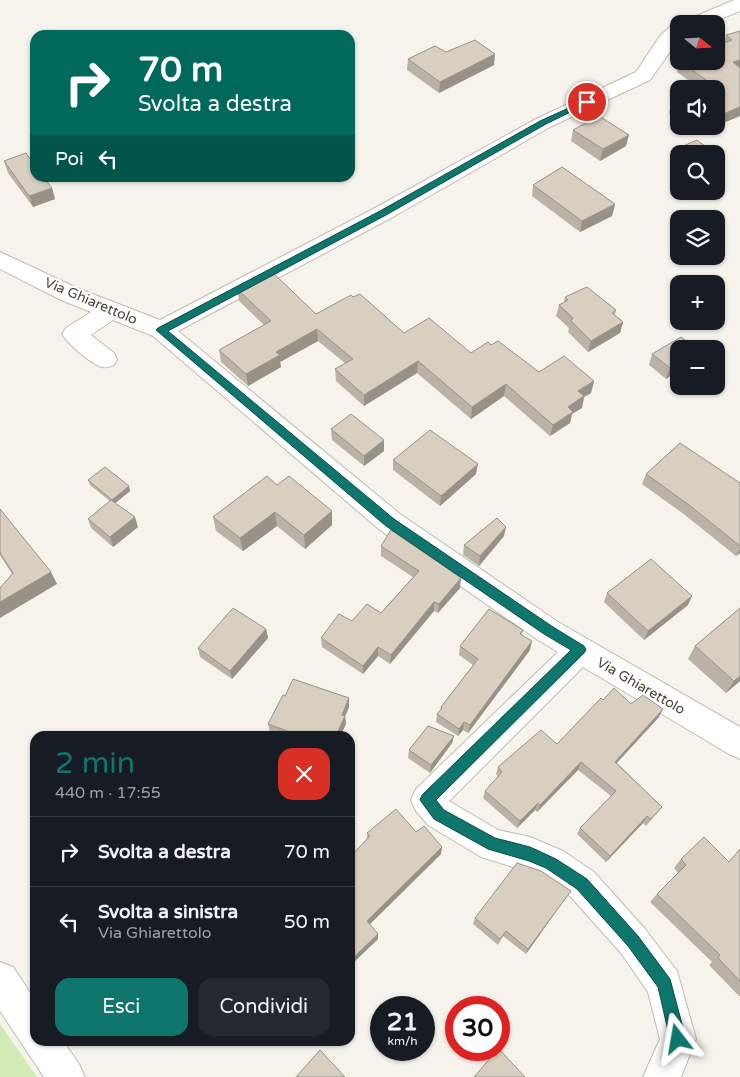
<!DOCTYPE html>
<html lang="it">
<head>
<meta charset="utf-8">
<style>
  body { margin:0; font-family:"Varela Round",sans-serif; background:#242831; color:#f1f3f6; height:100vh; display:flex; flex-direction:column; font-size:19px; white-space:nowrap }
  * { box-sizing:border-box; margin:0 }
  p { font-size:16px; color:#9ea1a6 }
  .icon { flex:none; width:28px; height:28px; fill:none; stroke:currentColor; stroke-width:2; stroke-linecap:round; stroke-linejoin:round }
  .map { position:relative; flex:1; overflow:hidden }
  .panel { position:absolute; left:30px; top:731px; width:325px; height:315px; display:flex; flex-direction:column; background:#171b24; border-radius:15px; box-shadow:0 1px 4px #0004 }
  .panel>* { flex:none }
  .guide { position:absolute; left:30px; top:30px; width:325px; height:152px; border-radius:15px; box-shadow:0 1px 4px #0004; background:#00695c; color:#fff; overflow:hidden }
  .needle { width:32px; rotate:108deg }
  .buttons { position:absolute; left:670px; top:15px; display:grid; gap:10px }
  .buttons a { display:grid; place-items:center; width:55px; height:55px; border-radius:10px; background:#171b24; box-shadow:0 1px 4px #0004; font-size:25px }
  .speed { position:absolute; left:370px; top:996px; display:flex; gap:10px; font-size:25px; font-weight:700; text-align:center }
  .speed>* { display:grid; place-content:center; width:65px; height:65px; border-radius:50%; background:#171b24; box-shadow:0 1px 4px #0004; line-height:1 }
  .speed small { font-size:12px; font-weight:400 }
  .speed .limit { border:8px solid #d22; background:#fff; color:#111 }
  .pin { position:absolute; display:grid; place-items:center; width:42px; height:42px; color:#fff; margin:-21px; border:2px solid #fff; border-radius:50%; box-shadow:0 1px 5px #0007 }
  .me { position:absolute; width:55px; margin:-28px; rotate:346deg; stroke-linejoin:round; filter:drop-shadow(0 0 4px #0008) }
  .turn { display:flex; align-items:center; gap:18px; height:105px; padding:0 25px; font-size:22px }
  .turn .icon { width:65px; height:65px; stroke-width:2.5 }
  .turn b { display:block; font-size:35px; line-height:42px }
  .then { display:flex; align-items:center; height:48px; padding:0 25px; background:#0003; gap:10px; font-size:19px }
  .round { display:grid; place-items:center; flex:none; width:52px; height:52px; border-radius:15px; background:#242831 }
  .summary { display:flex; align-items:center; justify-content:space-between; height:85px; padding:0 25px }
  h1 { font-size:30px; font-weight:600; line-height:38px; color:#0f766e }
  .action { display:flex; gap:10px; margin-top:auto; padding:10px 25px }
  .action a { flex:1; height:58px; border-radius:15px; background:#0f766e; color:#fff; font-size:20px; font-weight:600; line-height:58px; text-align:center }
  .action a+a { background:#242831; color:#f1f3f6 }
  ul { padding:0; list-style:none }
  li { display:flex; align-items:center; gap:15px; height:70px; padding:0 25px; border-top:1px solid #363941 }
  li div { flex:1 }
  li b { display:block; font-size:19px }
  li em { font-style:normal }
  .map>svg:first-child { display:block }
  .green { fill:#d2eab5 }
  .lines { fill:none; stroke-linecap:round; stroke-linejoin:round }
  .minor-casing { stroke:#c2bbae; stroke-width:2 }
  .minor { fill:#fff; fill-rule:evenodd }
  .wall { fill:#bab2a6 }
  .shaded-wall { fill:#979187 }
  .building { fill:#d8cfc1; stroke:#979187 }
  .route { fill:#0f766e; stroke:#0a4d48 }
  .labels { text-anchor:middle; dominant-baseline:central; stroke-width:4.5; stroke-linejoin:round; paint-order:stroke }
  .street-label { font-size:14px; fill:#4b4439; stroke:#fff }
</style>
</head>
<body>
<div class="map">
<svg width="740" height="1077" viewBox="0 0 740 1077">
  <rect width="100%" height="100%" fill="#f6f3ec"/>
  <polygon class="green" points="0,1024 37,1077 0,1077"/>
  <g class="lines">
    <defs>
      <g id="minor">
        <polygon points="734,0 740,0 740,11 709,24 684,24 687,20"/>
        <path d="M679 23V39L650 80 550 127 391 218 178 331 400 514 558 622 740 727V759L729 754 583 667 449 801 498 830 530 837 563 851 594 872 645 929 677 971 696 1039 681 1077H643L660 1039 648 992 621 953 570 896 539 875 481 857 428 825 416 811 411 800 416 789 558 652 538 640 380 530 153 336 113 320 91 335 114 353 117 359 114 365C109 367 106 368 102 367 91 364 68 344 62 334L66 328 91 312 61 300 0 269V252L77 288 160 320 375 208 536 119 636 72 660 36 672 25Z"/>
        <polygon points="0,962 13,967 35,1000 35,1041 63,1041 79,1064 85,1077 44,1077 0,1011"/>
      </g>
    </defs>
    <use href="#minor" class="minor-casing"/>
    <use href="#minor" class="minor"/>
  </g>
  <g class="wall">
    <polygon points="740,31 740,116 716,126 716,89 700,89 677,72 680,61 724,43 726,35"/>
    <polygon points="446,52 494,65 439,93 407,70 408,59"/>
    <polygon points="679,100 679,120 669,113 672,102"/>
    <polygon points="686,126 716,126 697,134"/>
    <polygon points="573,130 626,146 600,161 571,141"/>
    <polygon points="674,150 679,154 679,168 671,162"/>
    <polygon points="4,161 52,188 55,199 33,207 8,173"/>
    <polygon points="533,185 615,204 612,216 580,232 532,196"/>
    <polygon points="237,289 316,314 404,333 471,353 491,345 539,372 594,381 591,393 584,397 582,408 572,414 570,423 550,436 504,396 471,419 417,373 364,406 336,381 335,369 345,363 318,341 280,362 281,367 248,386 221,362 219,350 264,325 239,301"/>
    <polygon points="565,297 616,310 615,315 623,322 620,333 588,352 568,332 569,328 556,316 559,305 564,302"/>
    <polygon points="679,349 679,384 670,376 666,379 649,365 652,354"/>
    <polygon points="682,386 699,386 690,393"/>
    <polygon points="331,429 384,451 364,466 332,440"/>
    <polygon points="393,460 476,474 440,506 393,470"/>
    <polygon points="646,474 740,483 740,553 736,556 685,515 642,484"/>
    <polygon points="88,480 129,486 130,491 115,503 138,527 113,547 91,528 88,519 110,501 90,485"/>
    <polygon points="277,485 332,511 332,525 305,549 277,526 243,551 216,531 213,517"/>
    <polygon points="0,509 57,584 12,574 0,555"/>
    <polygon points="504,536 479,566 463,555 464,545"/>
    <polygon points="381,546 460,588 438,613 434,611 390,664 378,656 363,674 322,647 321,638 352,621 381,613 413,577 381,556"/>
    <polygon points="607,593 688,605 644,640 604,602"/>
    <polygon points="740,608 740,681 726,693 688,659 695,646"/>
    <polygon points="266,629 268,638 232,679 200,657 198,648"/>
    <polygon points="523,630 522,635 530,650 468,733 463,730 458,736 436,722 437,714 440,711 441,707 473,665 459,655 460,646"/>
    <polygon points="349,698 349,707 345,717 346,724 340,736 281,736 270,732 268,724"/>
    <polygon points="603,700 631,704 659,717 617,763 662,807 657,813 646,826 643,823 606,862 577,834 580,828 611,796 578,770 537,812 535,810 517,828 483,798 485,791 498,776 496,774 498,767 557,744"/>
    <polygon points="454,736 452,743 430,773 408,758 409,750"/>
    <polygon points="416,832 441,854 370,924 378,939 354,962 350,958 350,857 367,839 367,833"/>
    <polygon points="740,849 740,996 739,996 709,965 712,962 650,902 657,894 678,873 674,868 681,859 729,862"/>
    <polygon points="571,891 567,896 526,954 503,936 498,945 473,924 475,918"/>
  </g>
  <g class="shaded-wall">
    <polygon points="495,54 494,65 439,93 440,82"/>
    <polygon points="740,60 740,69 733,62"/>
    <polygon points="740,107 740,116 716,126 716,117"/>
    <polygon points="699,126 716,126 697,134"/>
    <polygon points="629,135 626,146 600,161 603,149"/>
    <polygon points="723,160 719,171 716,172 716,162"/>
    <polygon points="52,188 55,199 33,207 29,196"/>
    <polygon points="615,204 612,216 580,232 582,221"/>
    <polygon points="623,322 620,333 588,352 591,341"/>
    <polygon points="317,329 318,341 280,362 281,367 248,386 246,374 276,352"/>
    <polygon points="418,361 417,373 364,406 364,395"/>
    <polygon points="674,366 670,376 666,379 670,368"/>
    <polygon points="594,381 591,393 584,397 582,408 572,414 570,423 550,436 553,425 568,407 578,391"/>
    <polygon points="506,384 504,396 471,419 472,407"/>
    <polygon points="692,386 699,386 690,393"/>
    <polygon points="384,440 384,451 364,466 364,456"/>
    <polygon points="478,464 476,474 440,506 441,496"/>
    <polygon points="129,486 130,491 113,505 112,500"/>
    <polygon points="332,511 332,525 305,549 304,535"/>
    <polygon points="275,512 277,526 243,551 240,538"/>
    <polygon points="135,517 138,527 113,547 110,537"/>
    <polygon points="506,527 504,536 479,566 480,556"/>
    <polygon points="740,549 740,553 736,556"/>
    <polygon points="51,572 57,584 0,618 0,602"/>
    <polygon points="461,578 460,588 438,613 439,604"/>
    <polygon points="692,596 688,605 644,640 648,631"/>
    <polygon points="434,602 434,611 390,664 391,655"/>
    <polygon points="266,629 268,638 232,679 230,671"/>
    <polygon points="532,641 530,650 468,733 470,725"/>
    <polygon points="378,647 378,656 363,674 363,666"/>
    <polygon points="740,676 740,681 726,693 734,681"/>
    <polygon points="349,698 349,707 345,716 346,724 340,736 336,736 342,715"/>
    <polygon points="663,709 659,717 611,769 615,762"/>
    <polygon points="464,722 463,730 458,736 459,729"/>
    <polygon points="454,736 452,743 430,773 431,765"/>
    <polygon points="581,762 578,770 537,812 540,805"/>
    <polygon points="538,803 535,810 517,828 520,821"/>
    <polygon points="647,816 643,823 606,862 610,856"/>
    <polygon points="442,847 441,854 367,927 367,921"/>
    <polygon points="571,891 567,896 526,954 528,949"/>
    <polygon points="378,934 378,939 354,962 354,957"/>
  </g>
  <g class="building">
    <polygon points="740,31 740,60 733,62 740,68 740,107 716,117 716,89 705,89 713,85 680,61 716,61 716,46 732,40 726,35"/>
    <polygon points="475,40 495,54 440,82 408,59 435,46 446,52"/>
    <polygon points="679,100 679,108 672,102"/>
    <polygon points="599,116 629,135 603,149 573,130"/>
    <polygon points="697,140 715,154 679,154 674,150"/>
    <polygon points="26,153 35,166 35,178 44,178 52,188 29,196 4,161"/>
    <polygon points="716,155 723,160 716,162"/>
    <polygon points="562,167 615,204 582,221 533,185"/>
    <polygon points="271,271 316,314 351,295 353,297 360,294 404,333 429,318 471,353 488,342 491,345 498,341 539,372 564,356 594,381 578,391 584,396 568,407 573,412 553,425 506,384 472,407 418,361 364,395 335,369 353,359 317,329 276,352 280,355 246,374 219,350 271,321 237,289"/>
    <polygon points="587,287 616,310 612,313 623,322 591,341 571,321 573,318 559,305 568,300 565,297"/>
    <polygon points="681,337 697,349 679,349 679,370 674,366 670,368 652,354"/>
    <polygon points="351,414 384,440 364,456 331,429"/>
    <polygon points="430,430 478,464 441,496 393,460"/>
    <polygon points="680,443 740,483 740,546 689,505 646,474"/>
    <polygon points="105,467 129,486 112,500 88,480"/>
    <polygon points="267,476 277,485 289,476 332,511 304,535 275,512 240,538 213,517"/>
    <polygon points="111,500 135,517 110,537 88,519"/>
    <polygon points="0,509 51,572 0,602 0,588 13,573 0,553"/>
    <polygon points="497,518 506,527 480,556 464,545"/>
    <polygon points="391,530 461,578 439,604 434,602 391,655 378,647 363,666 321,638 339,614 352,621 367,604 381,613 419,571 381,546"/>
    <polygon points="651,559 692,596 648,631 607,593"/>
    <polygon points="233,608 266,629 230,671 198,648"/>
    <polygon points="740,608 740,676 734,681 695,646"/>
    <polygon points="489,609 523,630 520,634 532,641 470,725 464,722 459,729 437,714 442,708 441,707 478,659 460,646"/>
    <polygon points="293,679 349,698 342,715 345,716 336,736 325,736 322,735 322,736 301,736 268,724 283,695 285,696"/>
    <polygon points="614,688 631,704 643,695 663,709 615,762 662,807 651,819 647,816 610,856 580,828 616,791 581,762 540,805 538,803 520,821 485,791 502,772 498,767 541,730 557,744 601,698 603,700"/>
    <polygon points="428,726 454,736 431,765 409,750"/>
    <polygon points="396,809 416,832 424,826 442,847 367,921 378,934 354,957 350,953 350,857 370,836 367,833"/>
    <polygon points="704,837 729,862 740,849 740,981 718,958 720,955 657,894 686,865 681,859"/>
    <polygon points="517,863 541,871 571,891 528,949 506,931 500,939 475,918"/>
    <polygon points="499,1049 525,1077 474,1077 497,1050"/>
    <polygon points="320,1050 345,1077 296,1077"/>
  </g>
  <polygon class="route" points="584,101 591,102 546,124 386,215 168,331 394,519 553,627 584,646 586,650 584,653 436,800 444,810 495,838 530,847 556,859 587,879 638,936 670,979 686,1039 683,1044 678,1047 673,1044 670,1039 658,987 628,946 577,889 546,868 529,861 488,849 434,819 420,800 422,795 571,650 544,634 386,526 156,330 158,328 380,211 540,121"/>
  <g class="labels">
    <g class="street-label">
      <text transform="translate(91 301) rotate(23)">Via Ghiarettolo</text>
      <text transform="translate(641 686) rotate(30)">Via Ghiarettolo</text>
    </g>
  </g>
</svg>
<div class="buttons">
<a><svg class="needle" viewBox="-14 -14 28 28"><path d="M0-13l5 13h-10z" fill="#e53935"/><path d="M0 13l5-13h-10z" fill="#9ea1a6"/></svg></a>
<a><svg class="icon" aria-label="sound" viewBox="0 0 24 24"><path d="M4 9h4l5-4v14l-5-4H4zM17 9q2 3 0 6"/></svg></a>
<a><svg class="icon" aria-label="search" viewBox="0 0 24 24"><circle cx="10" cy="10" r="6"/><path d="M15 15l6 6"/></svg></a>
<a><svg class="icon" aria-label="layers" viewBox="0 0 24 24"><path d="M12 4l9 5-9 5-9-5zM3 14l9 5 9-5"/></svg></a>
<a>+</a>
<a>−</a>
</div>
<div class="speed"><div>21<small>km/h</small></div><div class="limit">30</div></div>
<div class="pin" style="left:587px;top:102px;background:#d93025"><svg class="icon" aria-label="arrive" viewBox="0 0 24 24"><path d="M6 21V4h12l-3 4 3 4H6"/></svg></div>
<svg class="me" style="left:678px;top:1039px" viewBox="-20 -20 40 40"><path d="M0-17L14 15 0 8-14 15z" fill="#0f766e" stroke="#fff" stroke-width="4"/></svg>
<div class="guide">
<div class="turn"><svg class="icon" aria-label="right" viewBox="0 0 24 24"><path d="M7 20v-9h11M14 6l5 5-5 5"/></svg><div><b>70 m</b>Svolta a destra</div></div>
<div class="then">Poi<svg class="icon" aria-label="left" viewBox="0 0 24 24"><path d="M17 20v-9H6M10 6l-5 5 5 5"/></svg></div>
</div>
<section class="panel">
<div class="summary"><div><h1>2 min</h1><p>440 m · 17:55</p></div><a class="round" style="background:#d93025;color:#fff"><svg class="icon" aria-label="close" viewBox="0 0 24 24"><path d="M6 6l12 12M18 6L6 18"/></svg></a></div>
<ul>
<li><svg class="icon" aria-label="right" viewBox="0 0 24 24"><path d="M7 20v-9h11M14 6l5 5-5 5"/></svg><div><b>Svolta a destra</b></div><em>70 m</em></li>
<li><svg class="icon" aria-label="left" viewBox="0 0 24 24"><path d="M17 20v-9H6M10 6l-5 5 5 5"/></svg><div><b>Svolta a sinistra</b><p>Via Ghiarettolo</p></div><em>50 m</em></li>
</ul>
<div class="action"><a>Esci</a><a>Condividi</a></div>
</section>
</div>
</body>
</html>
